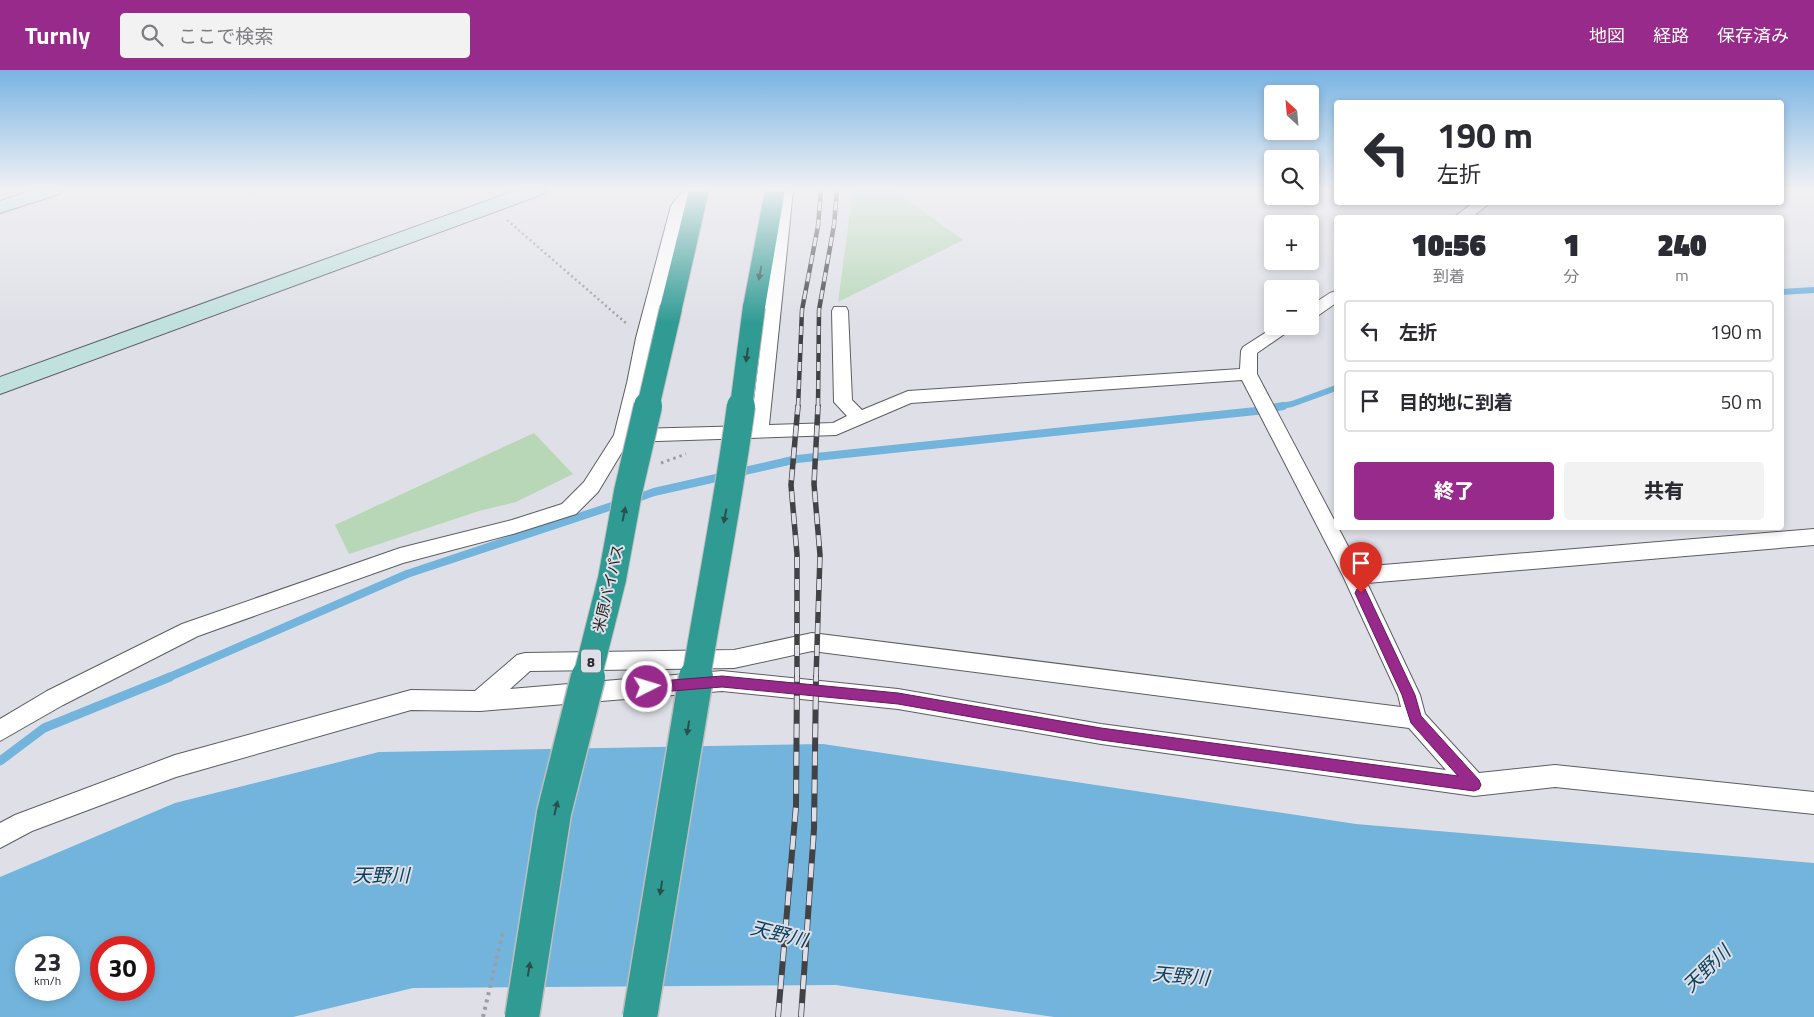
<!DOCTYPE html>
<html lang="ja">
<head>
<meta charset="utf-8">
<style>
  body { margin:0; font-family:"Titillium Web","Noto Sans JP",sans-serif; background:#f2f2f3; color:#2b2b33; height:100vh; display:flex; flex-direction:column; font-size:19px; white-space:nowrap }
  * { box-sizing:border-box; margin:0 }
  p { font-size:16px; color:#7c7c81 }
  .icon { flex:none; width:28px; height:28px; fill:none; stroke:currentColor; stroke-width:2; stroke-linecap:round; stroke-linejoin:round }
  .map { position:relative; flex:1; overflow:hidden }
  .side { position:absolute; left:1334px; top:145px; width:450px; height:315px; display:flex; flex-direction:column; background:#fff; border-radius:5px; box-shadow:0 2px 8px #0003 }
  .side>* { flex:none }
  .top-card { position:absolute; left:1334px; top:30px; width:450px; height:105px; border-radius:5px; box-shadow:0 2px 8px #0003; background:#fff; color:#2b2b33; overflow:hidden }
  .needle { width:32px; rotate:334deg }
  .fabs { position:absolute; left:1264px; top:15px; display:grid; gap:10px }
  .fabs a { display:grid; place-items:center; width:55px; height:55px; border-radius:5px; background:#fff; box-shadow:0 2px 8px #0003; font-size:25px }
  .speed { position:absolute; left:15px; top:866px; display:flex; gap:10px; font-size:25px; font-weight:700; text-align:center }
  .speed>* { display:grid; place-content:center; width:65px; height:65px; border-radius:50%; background:#fff; box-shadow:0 2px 8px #0003; line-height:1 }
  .speed small { font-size:12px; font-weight:400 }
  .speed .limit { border:8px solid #d22; background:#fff; color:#111 }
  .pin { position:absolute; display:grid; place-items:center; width:42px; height:42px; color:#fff; margin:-51px -21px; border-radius:50% 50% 50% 0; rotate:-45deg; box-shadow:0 0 5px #0007 }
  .pin .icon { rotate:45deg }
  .me { position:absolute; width:55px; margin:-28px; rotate:85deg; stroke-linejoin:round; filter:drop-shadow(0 0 4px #0008) }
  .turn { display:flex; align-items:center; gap:18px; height:105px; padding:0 20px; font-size:22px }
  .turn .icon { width:65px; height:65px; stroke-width:2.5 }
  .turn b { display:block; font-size:35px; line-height:42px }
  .eta { display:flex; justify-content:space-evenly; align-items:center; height:85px; text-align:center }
  .eta b { font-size:30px; font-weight:800; line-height:35px }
  .action { display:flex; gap:10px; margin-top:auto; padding:10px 20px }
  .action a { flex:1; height:58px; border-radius:5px; background:#982a8b; color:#fff; font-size:20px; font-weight:800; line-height:58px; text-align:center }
  .action a+a { background:#f2f2f3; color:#2b2b33 }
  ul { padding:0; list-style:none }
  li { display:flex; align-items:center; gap:15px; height:62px; margin:0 10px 8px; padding:0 10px; border:2px solid #e1e1e2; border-radius:5px }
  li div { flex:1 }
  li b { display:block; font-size:19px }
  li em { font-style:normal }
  header { display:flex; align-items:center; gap:30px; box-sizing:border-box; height:70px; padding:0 25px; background:#982a8b; color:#fff }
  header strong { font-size:24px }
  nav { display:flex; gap:28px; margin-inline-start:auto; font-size:18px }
  .search { width:350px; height:45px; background:#f2f2f3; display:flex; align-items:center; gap:12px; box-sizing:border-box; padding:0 18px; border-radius:5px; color:#7c7c81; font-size:19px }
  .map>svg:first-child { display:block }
  .green { fill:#b7d7b7 }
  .water { fill:#72b4dc; fill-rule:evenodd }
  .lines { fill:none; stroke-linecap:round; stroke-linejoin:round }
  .stream-far2 { stroke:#72b4dc; stroke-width:6 }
  .stream-far1 { stroke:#72b4dc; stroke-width:8 }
  .stream { stroke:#72b4dc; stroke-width:9 }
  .street-casing { stroke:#5c5d63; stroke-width:2 }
  .secondary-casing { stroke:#5c5d63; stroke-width:2 }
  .highway-casing { stroke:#bebebf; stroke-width:2 }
  .path-far1 { stroke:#9d9da3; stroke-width:2.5; stroke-dasharray:2 3; stroke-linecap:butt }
  .path { stroke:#9d9da3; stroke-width:3; stroke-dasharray:2.5 4; stroke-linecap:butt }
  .street { fill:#fff; fill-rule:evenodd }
  .secondary { fill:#c1e1df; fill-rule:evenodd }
  .highway { fill:#309b93; fill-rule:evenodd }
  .rail-far2-casing { stroke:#424245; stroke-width:4.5 }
  .rail-far1-casing { stroke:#424245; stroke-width:5.5 }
  .rail-casing { stroke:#424245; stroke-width:6 }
  .rail-far2 { stroke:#dfe0e7; stroke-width:3; stroke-dasharray:9; stroke-linecap:butt }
  .rail-far1 { stroke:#dfe0e7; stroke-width:4; stroke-dasharray:11; stroke-linecap:butt }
  .rail { stroke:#dfe0e7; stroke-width:4.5; stroke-dasharray:14; stroke-linecap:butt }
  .highway-bridge-far2-casing { stroke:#bebebf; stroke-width:24; stroke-linecap:butt }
  .highway-bridge-far1-casing { stroke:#bebebf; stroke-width:30; stroke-linecap:butt }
  .highway-bridge-casing { stroke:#bebebf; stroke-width:37; stroke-linecap:butt }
  .path-bridge { stroke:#9d9da3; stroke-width:4; stroke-dasharray:3 4.5; stroke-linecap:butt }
  .highway-bridge-far2 { stroke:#309b93; stroke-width:22 }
  .highway-bridge-far1 { stroke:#309b93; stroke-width:28 }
  .highway-bridge { stroke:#309b93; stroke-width:34 }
  .oneway { fill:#2a504e }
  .route { fill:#982a8b; stroke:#631b5a }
  .labels { text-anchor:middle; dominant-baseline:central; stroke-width:4; stroke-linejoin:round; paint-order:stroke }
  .shield { fill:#dfe0e7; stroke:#5e5e62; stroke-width:1 }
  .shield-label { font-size:14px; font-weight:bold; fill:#272729 }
  .street-label { font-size:15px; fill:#272729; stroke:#dfe0e7 }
  .near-water-label { font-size:19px; font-style:italic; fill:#0a415d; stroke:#dfe0e7 }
</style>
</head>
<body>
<header>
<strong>Turnly</strong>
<div class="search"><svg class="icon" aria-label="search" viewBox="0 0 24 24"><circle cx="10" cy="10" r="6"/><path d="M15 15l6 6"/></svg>ここで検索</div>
<nav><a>地図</a><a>経路</a><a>保存済み</a></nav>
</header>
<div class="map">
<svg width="1814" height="947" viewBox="0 0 1814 947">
  <rect width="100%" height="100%" fill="#dfe0e7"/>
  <g class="green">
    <polygon points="853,120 894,120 963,170 838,232"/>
    <polygon points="534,363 573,404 516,432 479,441 349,484 335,455"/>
  </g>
  <path class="water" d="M823 674 1356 754 1814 793V947H1054L836 915 413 918 293 947H0V807L175 733 379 682ZM26 878H69V920H26ZM101 878H144V920H101Z"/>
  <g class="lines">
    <g class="stream-far2">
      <polyline points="1781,222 1814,220"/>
      <polyline points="1276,337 1292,334 1336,318"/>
    </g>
    <g class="stream-far1">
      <polyline points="736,403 797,389 1256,341 1283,336"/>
      <polyline points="632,430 654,422 725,406"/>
      <polyline points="167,608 407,504 621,433"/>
    </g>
    <polyline class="stream" points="0,691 44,658 170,607"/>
    <defs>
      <g id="street">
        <path d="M683 120H698L685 137 652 268 645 313 634 359 751 356 779 120H793L769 355 833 353 847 346 834 332 832 241 834 237H846L848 241 852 330 862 340 908 321 1240 299 1241 281 1243 277 1276 256H1296L1257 283V304L1359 497 1814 459V475L1367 513 1420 625 1425 644 1479 703 1555 695 1814 722V744L1555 717 1474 726 1101 674 898 639 722 621 480 641 411 640 176 707 32 761 0 778V753L15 745 175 685 411 620 475 621 517 585 525 583 734 580 812 563 1401 637 1398 625 1343 506 1242 310 911 333 836 365 628 372 598 422 576 444 513 464 403 493 198 566 63 635 0 671V649L47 621 182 554 400 478 512 450 562 434 584 412 614 365 627 313 636 268 671 136ZM812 581 1409 658 1446 700 1101 654 898 619 722 601 510 619 530 601 734 598Z"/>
        <polygon points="1474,132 1491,132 1471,148 1453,148"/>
        <polygon points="1336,221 1336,233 1316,247 1310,248 1310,236 1330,223"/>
      </g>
      <g id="secondary">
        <polygon points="32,120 62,120 59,124 0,143 0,131"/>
        <polygon points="517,120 546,120 543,124 0,324 0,307"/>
      </g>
      <g id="highway">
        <polygon points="689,120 709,120 682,238 679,243 671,245 663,243 660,238"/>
        <polygon points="765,120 785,120 765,237 762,242 754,244 746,242 743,237"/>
      </g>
    </defs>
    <use href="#street" class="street-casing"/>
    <use href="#secondary" class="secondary-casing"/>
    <use href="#highway" class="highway-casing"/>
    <polyline class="path-far1" points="507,150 627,254"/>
    <polyline class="path" points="661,393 686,384"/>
    <use href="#street" class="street"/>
    <use href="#secondary" class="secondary"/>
    <use href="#highway" class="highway"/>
    <defs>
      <g id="rail-far2">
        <polyline points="798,337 802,240 818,156 821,120"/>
        <polyline points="818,337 819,240 834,155 837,120"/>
      </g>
      <g id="rail-far1">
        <polyline points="797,608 797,484 791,415 798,336"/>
        <polyline points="816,608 820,485 814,414 818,336"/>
      </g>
      <g id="rail">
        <polyline points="778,947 796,736 797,607"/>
        <polyline points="801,947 814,759 816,607"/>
      </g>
    </defs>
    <use href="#rail-far2" class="rail-far2-casing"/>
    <use href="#rail-far1" class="rail-far1-casing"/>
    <use href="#rail" class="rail-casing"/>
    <use href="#rail-far2" class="rail-far2"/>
    <use href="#rail-far1" class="rail-far1"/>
    <use href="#rail" class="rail"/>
    <defs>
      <g id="highway-bridge-far2">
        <polyline points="648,337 671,238"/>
        <polyline points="741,337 754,237"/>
      </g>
      <g id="highway-bridge-far1">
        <polyline points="587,608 612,509 628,422 648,336"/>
        <path d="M696 608C711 517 729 427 741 336"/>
      </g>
      <g id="highway-bridge">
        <polyline points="522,947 554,743 588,607"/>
        <polyline points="640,947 696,607"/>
      </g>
    </defs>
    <use href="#highway-bridge-far2" class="highway-bridge-far2-casing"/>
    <use href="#highway-bridge-far1" class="highway-bridge-far1-casing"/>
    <use href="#highway-bridge" class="highway-bridge-casing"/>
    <polyline class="path-bridge" points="483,947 503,862"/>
    <use href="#highway-bridge-far2" class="highway-bridge-far2"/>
    <use href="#highway-bridge-far1" class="highway-bridge-far1"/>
    <use href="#highway-bridge" class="highway-bridge"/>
  </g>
  <defs><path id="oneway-solid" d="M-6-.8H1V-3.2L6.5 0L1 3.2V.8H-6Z" transform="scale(1.25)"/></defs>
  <g class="oneway">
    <use href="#oneway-solid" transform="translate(760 203) rotate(101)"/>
    <use href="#oneway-solid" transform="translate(747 285) rotate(98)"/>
    <use href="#oneway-solid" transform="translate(624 444) rotate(-79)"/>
    <use href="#oneway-solid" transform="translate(725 446) rotate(101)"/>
    <use href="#oneway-solid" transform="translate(688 658) rotate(99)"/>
    <use href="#oneway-solid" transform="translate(556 738) rotate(-77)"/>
    <use href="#oneway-solid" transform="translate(661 818) rotate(99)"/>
    <use href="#oneway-solid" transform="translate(529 899) rotate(-81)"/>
  </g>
  <linearGradient id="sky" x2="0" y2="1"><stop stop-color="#79b4e3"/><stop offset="0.47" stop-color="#f1f1f4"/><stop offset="1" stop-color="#f1f1f4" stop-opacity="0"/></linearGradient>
  <rect width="1814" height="253" fill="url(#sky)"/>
  <polygon class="route" points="1361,518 1365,519 1367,523 1415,625 1421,646 1479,710 1481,715 1479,719 1474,721 1101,670 898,634 722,617 647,623 643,621 641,617 643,613 647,612 722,606 898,623 1101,658 1458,706 1411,653 1402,625 1355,523 1357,519"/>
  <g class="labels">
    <rect class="shield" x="581" y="579.5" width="20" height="23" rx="4"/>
    <g class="shield-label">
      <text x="591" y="591">8</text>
    </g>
    <g class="street-label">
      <text transform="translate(608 518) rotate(-77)">米原バイパス</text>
    </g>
    <g class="near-water-label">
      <text x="381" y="804">天野川</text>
      <text transform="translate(779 863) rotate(14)">天野川</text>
      <text transform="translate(1706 898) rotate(-44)">天野川</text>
      <text transform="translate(1181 905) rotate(5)">天野川</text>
    </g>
  </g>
</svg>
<div class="fabs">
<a><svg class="needle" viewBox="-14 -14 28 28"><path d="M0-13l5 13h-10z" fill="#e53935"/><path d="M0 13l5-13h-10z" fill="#7c7c81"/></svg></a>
<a><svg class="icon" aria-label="search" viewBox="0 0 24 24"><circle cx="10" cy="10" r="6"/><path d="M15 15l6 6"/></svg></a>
<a>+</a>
<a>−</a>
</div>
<div class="speed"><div>23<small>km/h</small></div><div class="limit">30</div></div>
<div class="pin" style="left:1361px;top:523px;background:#d93025"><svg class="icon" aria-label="arrive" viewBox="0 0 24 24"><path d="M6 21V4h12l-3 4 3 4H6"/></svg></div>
<svg class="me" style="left:647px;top:617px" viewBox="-20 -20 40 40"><circle r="17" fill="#982a8b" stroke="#fff" stroke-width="3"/><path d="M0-11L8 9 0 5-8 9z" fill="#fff"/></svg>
<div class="top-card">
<div class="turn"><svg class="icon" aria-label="left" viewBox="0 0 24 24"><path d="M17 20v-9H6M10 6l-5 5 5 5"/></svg><div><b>190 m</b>左折</div></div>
</div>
<section class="side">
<div class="eta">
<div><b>10:56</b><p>到着</p></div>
<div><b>1</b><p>分</p></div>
<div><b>240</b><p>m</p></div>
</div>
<ul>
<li><svg class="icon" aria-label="left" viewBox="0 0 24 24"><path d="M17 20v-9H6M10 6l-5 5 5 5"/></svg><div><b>左折</b></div><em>190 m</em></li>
<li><svg class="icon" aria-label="arrive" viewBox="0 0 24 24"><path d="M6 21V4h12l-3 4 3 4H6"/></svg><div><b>目的地に到着</b></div><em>50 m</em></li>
</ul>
<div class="action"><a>終了</a><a>共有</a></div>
</section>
</div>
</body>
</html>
